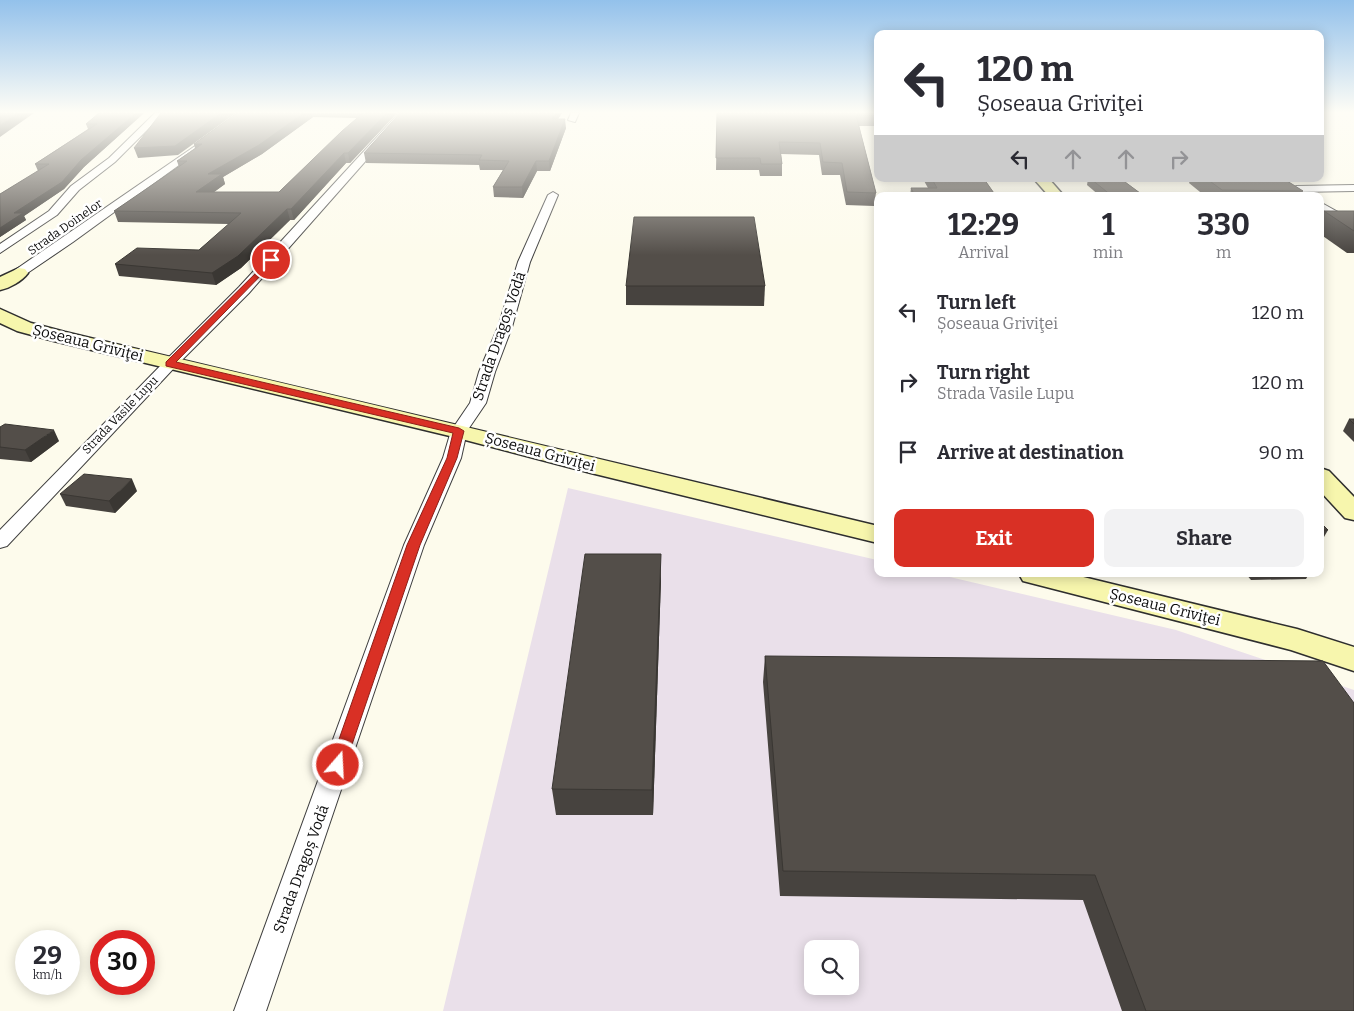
<!DOCTYPE html>
<html lang="en">
<head>
<meta charset="utf-8">
<style>
  body { margin:0; font-family:Bitter,serif; background:#f2f2f3; color:#2b2b33; height:100vh; display:flex; flex-direction:column; font-size:19px; white-space:nowrap }
  * { box-sizing:border-box; margin:0 }
  p { font-size:16px; color:#7c7c81 }
  .icon { flex:none; width:28px; height:28px; fill:none; stroke:currentColor; stroke-width:2; stroke-linecap:round; stroke-linejoin:round }
  .map { position:relative; flex:1; overflow:hidden }
  .panel { position:absolute; left:874px; top:192px; width:450px; height:385px; display:flex; flex-direction:column; background:#fff; border-radius:10px; box-shadow:0 2px 12px #0003 }
  .panel>* { flex:none }
  .hud { position:absolute; left:874px; top:30px; width:450px; height:152px; border-radius:10px; box-shadow:0 2px 12px #0003; background:#fff; color:#2b2b33; overflow:hidden }
  .tools { position:absolute; left:804px; top:940px; display:grid; gap:10px }
  .tools a { display:grid; place-items:center; width:55px; height:55px; border-radius:10px; background:#fff; box-shadow:0 2px 12px #0003; font-size:25px }
  .speed { position:absolute; left:15px; top:930px; display:flex; gap:10px; font-size:25px; font-weight:700; text-align:center }
  .speed>* { display:grid; place-content:center; width:65px; height:65px; border-radius:50%; background:#fff; box-shadow:0 2px 12px #0003; line-height:1 }
  .speed small { font-size:12px; font-weight:400 }
  .speed .limit { border:8px solid #d22; background:#fff; color:#111 }
  .pin { position:absolute; display:grid; place-items:center; width:42px; height:42px; color:#fff; margin:-21px; border:2px solid #fff; border-radius:50%; box-shadow:0 1px 5px #0007 }
  .me { position:absolute; width:55px; margin:-28px; rotate:19deg; stroke-linejoin:round; filter:drop-shadow(0 0 4px #0008) }
  .turn { display:flex; align-items:center; gap:18px; height:105px; padding:0 20px; font-size:22px }
  .turn .icon { width:65px; height:65px; stroke-width:2.5 }
  .turn b { display:block; font-size:35px; line-height:42px }
  .lanes { display:flex; align-items:center; height:48px; padding:0 20px; background:#0003; justify-content:center; gap:25px; direction:ltr }
  .lanes .off { opacity:.35 }
  .eta { display:flex; justify-content:space-evenly; align-items:center; height:85px; text-align:center }
  .eta b { font-size:30px; font-weight:700; line-height:35px }
  .cta { display:flex; gap:10px; margin-top:auto; padding:10px 20px }
  .cta a { flex:1; height:58px; border-radius:10px; background:#d93025; color:#fff; font-size:20px; font-weight:700; line-height:58px; text-align:center }
  .cta a+a { background:#f2f2f3; color:#2b2b33 }
  ul { padding:0; list-style:none }
  li { display:flex; align-items:center; gap:15px; height:70px; padding:0 20px }
  li div { flex:1 }
  li b { display:block; font-size:19px }
  li em { font-style:normal }
  .map>svg:first-child { display:block }
  .industrial { fill:#eae0ea; fill-rule:evenodd }
  .lines { fill:none; stroke-linecap:round; stroke-linejoin:round }
  .street-casing { stroke:#3f3f3f; stroke-width:2 }
  .secondary-casing { stroke:#2e2e2e; stroke-width:3 }
  .street { fill:#fff; fill-rule:evenodd }
  .secondary { fill:#f7f6ad; fill-rule:evenodd }
  .wall { fill:#47433f; fill-rule:evenodd }
  .shaded-wall { fill:#3a3733 }
  .building { fill:#534e49; stroke:#3a3733 }
  .route { fill:#d93025; stroke:#8d1f18 }
  .labels { text-anchor:middle; dominant-baseline:central; stroke-width:5; stroke-linejoin:round; paint-order:stroke }
  .far-street-label { font-size:12px; fill:#0c0c0c; stroke:#fff }
  .street-label { font-size:15px; fill:#0c0c0c; stroke:#fff }
</style>
</head>
<body>
<div class="map">
<svg width="1354" height="1011" viewBox="0 0 1354 1011">
  <rect width="100%" height="100%" fill="#fdfbec"/>
  <path class="industrial" d="M568 488 877 560 878 574H937L1176 630 1354 690V1011H443ZM812 949H850V986H812Z"/>
  <g class="lines">
    <defs>
      <g id="street">
        <polygon points="155,113 164,113 115,162 79,190 57,215 0,253 0,244 49,211 71,186 109,158"/>
        <polygon points="399,113 408,113 249,293 175,367 7,546 0,548 0,530 165,361 239,287"/>
        <polygon points="571,113 579,113 575,122 568,120"/>
        <polygon points="198,144 201,145 201,149 73,242 23,276 15,276 13,273 15,270"/>
        <polygon points="1354,185 1354,191 1296,192 1291,189 1296,186"/>
        <polygon points="553,192 558,195 530,262 512,327 495,372 486,403 467,431 461,458 424,545 266,1011 234,1011 404,545 443,458 451,431 470,403 479,372 498,327 518,262 548,195"/>
        <polygon points="1320,202 1354,221 1354,229 1320,210"/>
      </g>
      <g id="secondary">
        <polygon points="1034,179 1049,179 1064,196 1049,196"/>
        <path d="M19 268 25 269 28 273C22 281 10 288 0 290V277Z"/>
        <path d="M0 309 31 323 65 332C336 395 607 461 878 526V543L591 473 454 437 54 341 17 331 0 323Z"/>
        <polygon points="1320,468 1329,471 1354,497 1354,520 1345,518 1320,491"/>
        <polygon points="1019,574 1071,574 1297,629 1354,647 1354,671 1291,650 1023,581"/>
      </g>
    </defs>
    <use href="#street" class="street-casing"/>
    <use href="#secondary" class="secondary-casing"/>
    <use href="#street" class="street"/>
    <use href="#secondary" class="secondary"/>
  </g>
  <g class="wall">
    <polygon points="99,113 144,113 84,167 64,189 24,216 26,220 0,237 0,194 38,171 35,164 88,129 86,124"/>
    <path d="M237 113H397L350 163H346L294 220H290L241 268 216 285 119 276 115 264 199 250 229 224 118 222 114 211 179 167 177 161 195 148 194 144ZM313 117 358 118 279 192H214L225 184 223 177 262 154Z"/>
    <polygon points="400,113 562,113 558,119 566,128 550,171 537,171 523,198 494,197 493,187 503,170 480,170 479,165 366,163 364,153"/>
    <polygon points="717,113 878,113 878,126 859,126 876,193 874,206 846,205 840,175 822,175 819,155 781,154 782,164 782,176 760,176 759,170 716,170"/>
    <polygon points="923,179 984,179 996,196 910,196 911,188 928,188"/>
    <polygon points="1088,179 1121,179 1144,196 1100,196 1087,185"/>
    <polygon points="1188,179 1284,179 1303,191 1301,196 1205,196 1189,183 1190,180"/>
    <polygon points="1324,211 1354,211 1354,253 1347,253 1320,234 1320,220"/>
    <polygon points="626,286 765,286 764,306 626,305"/>
    <polygon points="1349,419 1354,419 1354,442 1343,431"/>
    <polygon points="0,427 59,441 31,462 0,459"/>
    <polygon points="137,491 115,513 66,506 60,494"/>
    <polygon points="1320,522 1328,530 1320,544"/>
    <polygon points="1246,574 1309,574 1306,579 1251,580"/>
    <polygon points="661,579 653,815 556,815 552,789"/>
    <polygon points="765,656 1354,1011 1122,1011 1083,900 780,896 763,682"/>
  </g>
  <g class="shaded-wall">
    <polygon points="18,113 34,113 0,137 0,125"/>
    <polygon points="136,113 144,113 84,167 64,189 24,216 26,220 0,237 0,228 14,213"/>
    <polygon points="221,113 236,113 178,155 138,158 134,148"/>
    <polygon points="304,113 312,113 313,117 262,154 223,177 225,184 199,203 196,192 208,174"/>
    <polygon points="387,113 397,113 350,163 348,153"/>
    <polygon points="556,113 562,113 552,128 552,119"/>
    <polygon points="565,119 566,128 550,171 549,161"/>
    <polygon points="194,144 202,144 197,154"/>
    <polygon points="344,153 346,163 294,220 291,209"/>
    <polygon points="536,161 537,171 523,198 522,187"/>
    <polygon points="287,209 290,220 241,268 216,285 212,273"/>
    <polygon points="54,430 59,441 31,462 25,450"/>
    <polygon points="132,479 137,491 115,513 109,501"/>
    <polygon points="661,554 661,579 653,815 652,790"/>
  </g>
  <g class="building">
    <polygon points="0,113 18,113 0,125"/>
    <polygon points="99,113 136,113 81,160 62,182 14,213 23,213 0,228 0,194 49,164 35,164 97,124 86,124"/>
    <polygon points="161,113 221,113 175,146 134,148"/>
    <polygon points="237,113 304,113 259,145 208,174 222,174 196,192 279,192 342,131 363,113 387,113 348,153 344,153 291,209 287,209 238,256 212,273 115,264 137,248 199,250 241,213 114,211 187,161 177,161 202,144 194,144"/>
    <polygon points="400,113 556,113 552,119 565,119 549,161 536,161 522,187 493,187 509,161 479,160 482,155 364,153"/>
    <polygon points="717,113 878,113 878,116 856,115 876,193 847,192 842,163 823,162 820,143 779,142 782,164 761,164 760,158 716,158"/>
    <polygon points="932,179 984,179 996,196 915,196 911,188 937,188"/>
    <polygon points="1091,179 1121,179 1144,196 1112,196"/>
    <polygon points="1207,179 1284,179 1303,191 1222,190"/>
    <polygon points="1324,211 1354,211 1354,231"/>
    <polygon points="634,217 754,217 765,286 626,286"/>
    <polygon points="1349,419 1354,419 1354,424"/>
    <polygon points="5,424 54,430 25,450 0,447 0,427"/>
    <polygon points="84,474 132,479 109,501 60,494"/>
    <polygon points="1320,522 1328,530 1320,530"/>
    <polygon points="585,554 661,554 652,790 552,789"/>
    <polygon points="765,656 1323,661 1354,703 1354,1011 1146,1011 1095,875 783,871"/>
  </g>
  <linearGradient id="sky" x2="0" y2="1"><stop stop-color="#93c1eb"/><stop offset="0.44" stop-color="#fefdf6"/><stop offset="1" stop-color="#fefdf6" stop-opacity="0"/></linearGradient>
  <rect width="1354" height="255" fill="url(#sky)"/>
  <polygon class="route" points="271,258 274,259 274,262 176,362 459,428 464,431 457,458 420,545 345,765 343,770 338,772 332,770 330,765 407,545 447,458 453,433 166,366 166,362"/>
  <g class="labels">
    <g class="far-street-label">
      <text transform="translate(65 227) rotate(-35)">Strada Doinelor</text>
      <text transform="translate(120 415) rotate(-46)">Strada Vasile Lupu</text>
    </g>
    <g class="street-label">
      <text transform="translate(499 336) rotate(-71)">Strada Dragoș Vodă</text>
      <text transform="translate(88 343) rotate(14)">Șoseaua Griviţei</text>
      <text transform="translate(540 452) rotate(15)">Șoseaua Griviţei</text>
      <text transform="translate(1165 607) rotate(14)">Șoseaua Griviţei</text>
      <text transform="translate(301 869) rotate(-70)">Strada Dragoș Vodă</text>
    </g>
  </g>
</svg>
<div class="tools">
<a><svg class="icon" aria-label="search" viewBox="0 0 24 24"><circle cx="10" cy="10" r="6"/><path d="M15 15l6 6"/></svg></a>
</div>
<div class="speed"><div>29<small>km/h</small></div><div class="limit">30</div></div>
<div class="pin" style="left:271px;top:260px;background:#d93025"><svg class="icon" aria-label="arrive" viewBox="0 0 24 24"><path d="M6 21V4h12l-3 4 3 4H6"/></svg></div>
<svg class="me" style="left:338px;top:765px" viewBox="-20 -20 40 40"><circle r="17" fill="#d93025" stroke="#fff" stroke-width="3"/><path d="M0-11L8 9 0 5-8 9z" fill="#fff"/></svg>
<div class="hud">
<div class="turn"><svg class="icon" aria-label="left" viewBox="0 0 24 24"><path d="M17 20v-9H6M10 6l-5 5 5 5"/></svg><div><b>120 m</b>Șoseaua Griviţei</div></div>
<div class="lanes"><svg class="icon" aria-label="left" viewBox="0 0 24 24"><path d="M17 20v-9H6M10 6l-5 5 5 5"/></svg><svg class="icon off" aria-label="ahead" viewBox="0 0 24 24"><path d="M12 20V5M6 11l6-6 6 6"/></svg><svg class="icon off" aria-label="ahead" viewBox="0 0 24 24"><path d="M12 20V5M6 11l6-6 6 6"/></svg><svg class="icon off" aria-label="right" viewBox="0 0 24 24"><path d="M7 20v-9h11M14 6l5 5-5 5"/></svg></div>
</div>
<section class="panel">
<div class="eta">
<div><b>12:29</b><p>Arrival</p></div>
<div><b>1</b><p>min</p></div>
<div><b>330</b><p>m</p></div>
</div>
<ul>
<li><svg class="icon" aria-label="left" viewBox="0 0 24 24"><path d="M17 20v-9H6M10 6l-5 5 5 5"/></svg><div><b>Turn left</b><p>Șoseaua Griviţei</p></div><em>120 m</em></li>
<li><svg class="icon" aria-label="right" viewBox="0 0 24 24"><path d="M7 20v-9h11M14 6l5 5-5 5"/></svg><div><b>Turn right</b><p>Strada Vasile Lupu</p></div><em>120 m</em></li>
<li><svg class="icon" aria-label="arrive" viewBox="0 0 24 24"><path d="M6 21V4h12l-3 4 3 4H6"/></svg><div><b>Arrive at destination</b></div><em>90 m</em></li>
</ul>
<div class="cta"><a>Exit</a><a>Share</a></div>
</section>
</div>
</body>
</html>
